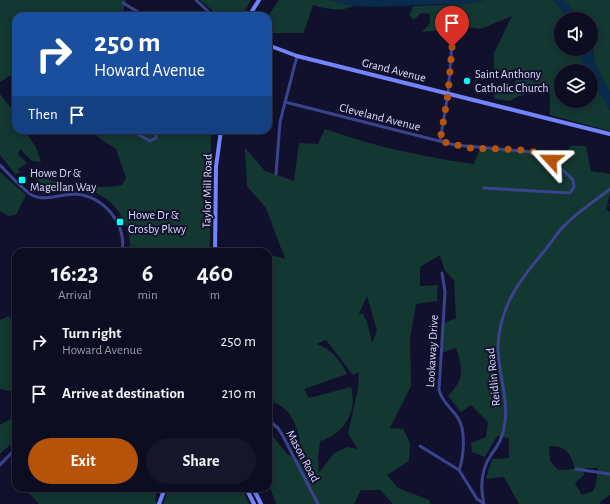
<!DOCTYPE html>
<html lang="en">
<head>
<meta charset="utf-8">
<style>
  body { margin:0; font-family:"Alegreya Sans",sans-serif; background:#16162a; color:#f1f3f6; height:100vh; display:flex; flex-direction:column; font-size:15px; white-space:nowrap }
  * { box-sizing:border-box; margin:0 }
  p { font-size:13px; color:#9a9ca5 }
  .icon { flex:none; width:22px; height:22px; fill:none; stroke:currentColor; stroke-width:2; stroke-linecap:round; stroke-linejoin:round }
  .map { position:relative; flex:1; overflow:hidden }
  .side { position:absolute; left:12px; top:248px; width:260px; height:244px; display:flex; flex-direction:column; background:#0d0d22; border-radius:12px; box-shadow:0 2px 10px #0003,0 0 0 1px #2d2d40 }
  .side>* { flex:none }
  .hud { position:absolute; left:12px; top:12px; width:260px; height:122px; border-radius:12px; box-shadow:0 2px 10px #0003,0 0 0 1px #2d2d40; background:#1a4fa0; color:#fff; overflow:hidden }
  .controls { position:absolute; left:554px; top:12px; display:grid; gap:8px }
  .controls a { display:grid; place-items:center; width:44px; height:44px; border-radius:50%; background:#0d0d22; box-shadow:0 2px 10px #0003,0 0 0 1px #2d2d40; font-size:20px }
  .pin { position:absolute; display:grid; place-items:center; width:34px; height:34px; color:#fff; margin:-41px -17px; border-radius:50% 50% 50% 0; rotate:-45deg; box-shadow:0 0 4px #0007 }
  .pin .icon { rotate:45deg }
  .me { position:absolute; width:44px; margin:-22px; rotate:294deg; stroke-linejoin:round; filter:drop-shadow(0 0 3px #0008) }
  .turn { display:flex; align-items:center; gap:14px; height:84px; padding:0 16px; font-size:18px }
  .turn .icon { width:52px; height:52px; stroke-width:2.5 }
  .turn b { display:block; font-size:28px; line-height:34px }
  .then { display:flex; align-items:center; height:38px; padding:0 16px; background:#0003; gap:8px; font-size:15px }
  .eta { display:flex; justify-content:space-evenly; align-items:center; height:68px; text-align:center }
  .eta b { font-size:24px; font-weight:700; line-height:28px }
  .button { display:flex; gap:8px; margin-top:auto; padding:8px 16px }
  .button a { flex:1; height:46px; border-radius:24px; background:#b45309; color:#fff; font-size:16px; font-weight:700; line-height:46px; text-align:center }
  .button a+a { background:#16162a; color:#f1f3f6 }
  ul { padding:0; list-style:none }
  li { display:flex; align-items:center; gap:12px; height:52px; padding:0 16px }
  li div { flex:1 }
  li b { display:block; font-size:15px }
  li em { font-style:normal }
  .map>svg:first-child { display:block }
  .green { fill:#133731; fill-rule:evenodd }
  .water { fill:#092c4d }
  .lines { fill:none; stroke-linecap:round; stroke-linejoin:round }
  .stream { stroke:#092c4d; stroke-width:1 }
  .street { stroke:#3a438d; stroke-width:3 }
  .secondary { stroke:#7384ff; stroke-width:4 }
  .route { stroke:#b45309; stroke-width:7; stroke-dasharray:0 12.6 }
  .poi-dot { fill:#08fff4; stroke:#11112d; stroke-width:1.5 }
  .labels { text-anchor:middle; dominant-baseline:central; stroke-width:4; stroke-linejoin:round; paint-order:stroke }
  .street-label { font-size:12px; fill:#dcddff; stroke:#11112d }
  .poi-label { font-size:12px; fill:#dcddff; stroke:#11112d; text-anchor:start }
</style>
</head>
<body>
<div class="map">
<svg width="610" height="504" viewBox="0 0 610 504">
  <rect width="100%" height="100%" fill="#11112d"/>
  <g class="green">
    <polygon points="0,0 126,0 122,16 16,16 16,72 0,82"/>
    <polygon points="200,0 251,0 242,16 219,16"/>
    <path d="M279 0H329L354 6C341 12 326 9 313 5 309 15 308 24 303 33H268V16Z"/>
    <path d="M484 0H553L570 19H561V49H582V59L586 71H561V101H591V79L610 110V131L550 115V94C535 92 523 92 510 101L495 99 494 92 514 85 518 73 494 71V53L512 16 481 29 466 27 422 32 430 23V14L421 13 414 20 409 15 413 6 466 4Z"/>
    <path d="M563 0H610V92C593 68 591 47 591 19H581Z"/>
    <polygon points="0,94 16,114 16,130 24,130 36,147 41,162 32,161 20,149 18,154 27,163 18,169 20,173 15,174 0,155"/>
    <path d="M325 129C373 146 423 157 474 164L480 148 565 155 570 146H586L591 171 610 174V193L606 209 610 212V495L600 502V504H519L504 477 486 479 492 459 509 458V438L497 436 485 457 472 452 471 443 486 437 488 422 471 405 461 412 448 396C465 379 463 370 456 348L441 353 442 324 456 318 454 280 445 271 440 255 420 267V286L438 285 437 301 416 304 410 338 411 386 390 428 403 429 410 443 409 461 387 475 398 488 429 500 431 504H393L380 490H361L354 504H276L268 482V430L287 454 302 462C300 437 297 407 268 401V254L285 259 266 208 247 186 245 148 265 171 294 181 299 143 318 144ZM367 296 377 331 372 343 367 321 362 313 358 316ZM326 340 353 375 359 372 358 388 348 434 358 449 348 447 334 453 319 473 318 458 320 441C344 434 358 411 351 387L309 398 304 389 347 374C340 360 332 349 316 344ZM549 446C566 445 571 454 575 469L558 470 550 461ZM585 468H598L596 484 593 491 582 495 575 483 584 475Z"/>
    <path d="M91 130H195C200 134 205 133 211 131L210 252H129C134 230 116 199 93 192 77 187 60 191 43 194L32 184 43 176C60 188 102 189 122 185L126 178 116 149 99 138Z"/>
    <polygon points="0,172 26,195 16,215 8,216 0,211"/>
    <polygon points="9,316 16,332 16,386 10,391 0,389 0,320"/>
    <polygon points="10,419 14,419 16,421 16,432 12,436 11,444 0,454 0,425"/>
    <polygon points="24,488 157,488 155,502 162,504 39,504"/>
    <polygon points="169,488 242,488 249,504 163,504"/>
  </g>
  <g class="water">
    <polygon points="329,0 484,0 466,4 440,4 378,7 354,6"/>
    <polygon points="553,0 563,0 581,19 570,19"/>
    <polygon points="591,47 597,68 610,92 610,110 591,79 591,71 586,71 582,59 582,49 591,49"/>
  </g>
  <g class="lines">
    <polyline class="stream" points="602,214 610,204"/>
    <g class="street">
      <polyline points="196,0 213,16"/>
      <polyline points="123,3 145,16"/>
      <polyline points="285,102 455,145 566,155"/>
      <polyline points="130,130 150,141 156,138 157,130"/>
      <polyline points="199,130 204,130"/>
      <polyline points="440,141 448,94 453,32"/>
      <path d="M0 165C9 174 22 189 32 195 44 202 62 194 75 194 104 196 127 224 122 252"/>
      <polyline points="276,174 280,122 297,56"/>
      <polyline points="484,188 570,193 574,187 573,180 568,175 546,155"/>
      <path d="M442 273 445 292 439 390C442 402 452 409 458 418 466 430 464 457 459 470"/>
      <polyline points="268,420 278,428 283,436 318,504"/>
      <polyline points="420,446 459,470 477,499 483,503"/>
      <polyline points="0,465 16,448"/>
      <polyline points="576,469 610,474"/>
      <path d="M484 504C480 487 481 470 491 455 497 447 503 438 504 428 510 401 498 374 498 347 499 306 521 278 546 249 553 240 559 230 567 223 580 210 596 200 610 189"/>
    </g>
    <g class="secondary">
      <polyline points="249,16 259,0"/>
      <polyline points="268,45 297,56 610,134"/>
      <polyline points="215,252 216,167 221,130"/>
      <polyline points="246,488 254,504"/>
      <polyline points="253,488 261,504"/>
      <polyline points="159,504 165,488"/>
    </g>
  </g>
  <g class="lines">
    <path class="route" d="M452 47 448 94 440 141C451 144 461 146 471 148 491 150 539 146 551 160"/>
  </g>
  <g class="poi-dot">
    <circle cx="467" cy="81" r="4"/>
    <rect x="18" y="176" width="8" height="8" rx="2"/>
    <rect x="116" y="218" width="8" height="8" rx="2"/>
  </g>
  <g class="labels">
    <g class="street-label">
      <text transform="translate(394 70) rotate(14)">Grand Avenue</text>
      <text transform="translate(380 117) rotate(14)">Cleveland Avenue</text>
      <text transform="translate(207 191) rotate(-89)">Taylor Mill Road</text>
      <text transform="translate(432 351) rotate(-87)">Lookaway Drive</text>
      <text transform="translate(493 377) rotate(-96)">Reidlin Road</text>
      <text transform="translate(303 456) rotate(62)">Mason Road</text>
    </g>
    <g class="poi-label">
      <text x="475" y="74">Saint Anthony<tspan x="475" dy="14">Catholic Church</tspan></text>
      <text x="30" y="173">Howe Dr &amp;<tspan x="30" dy="14">Magellan Way</tspan></text>
      <text x="128" y="215">Howe Dr &amp;<tspan x="128" dy="14">Crosby Pkwy</tspan></text>
    </g>
  </g>
</svg>
<div class="controls">
<a><svg class="icon" aria-label="sound" viewBox="0 0 24 24"><path d="M4 9h4l5-4v14l-5-4H4zM17 9q2 3 0 6"/></svg></a>
<a><svg class="icon" aria-label="layers" viewBox="0 0 24 24"><path d="M12 4l9 5-9 5-9-5zM3 14l9 5 9-5"/></svg></a>
</div>
<div class="pin" style="left:452px;top:47px;background:#d93025"><svg class="icon" aria-label="arrive" viewBox="0 0 24 24"><path d="M6 21V4h12l-3 4 3 4H6"/></svg></div>
<svg class="me" style="left:551px;top:160px" viewBox="-20 -20 40 40"><path d="M0-17L14 15 0 8-14 15z" fill="#b45309" stroke="#fff" stroke-width="4"/></svg>
<div class="hud">
<div class="turn"><svg class="icon" aria-label="right" viewBox="0 0 24 24"><path d="M7 20v-9h11M14 6l5 5-5 5"/></svg><div><b>250 m</b>Howard Avenue</div></div>
<div class="then">Then<svg class="icon" aria-label="arrive" viewBox="0 0 24 24"><path d="M6 21V4h12l-3 4 3 4H6"/></svg></div>
</div>
<section class="side">
<div class="eta">
<div><b>16:23</b><p>Arrival</p></div>
<div><b>6</b><p>min</p></div>
<div><b>460</b><p>m</p></div>
</div>
<ul>
<li><svg class="icon" aria-label="right" viewBox="0 0 24 24"><path d="M7 20v-9h11M14 6l5 5-5 5"/></svg><div><b>Turn right</b><p>Howard Avenue</p></div><em>250 m</em></li>
<li><svg class="icon" aria-label="arrive" viewBox="0 0 24 24"><path d="M6 21V4h12l-3 4 3 4H6"/></svg><div><b>Arrive at destination</b></div><em>210 m</em></li>
</ul>
<div class="button"><a>Exit</a><a>Share</a></div>
</section>
</div>
</body>
</html>
